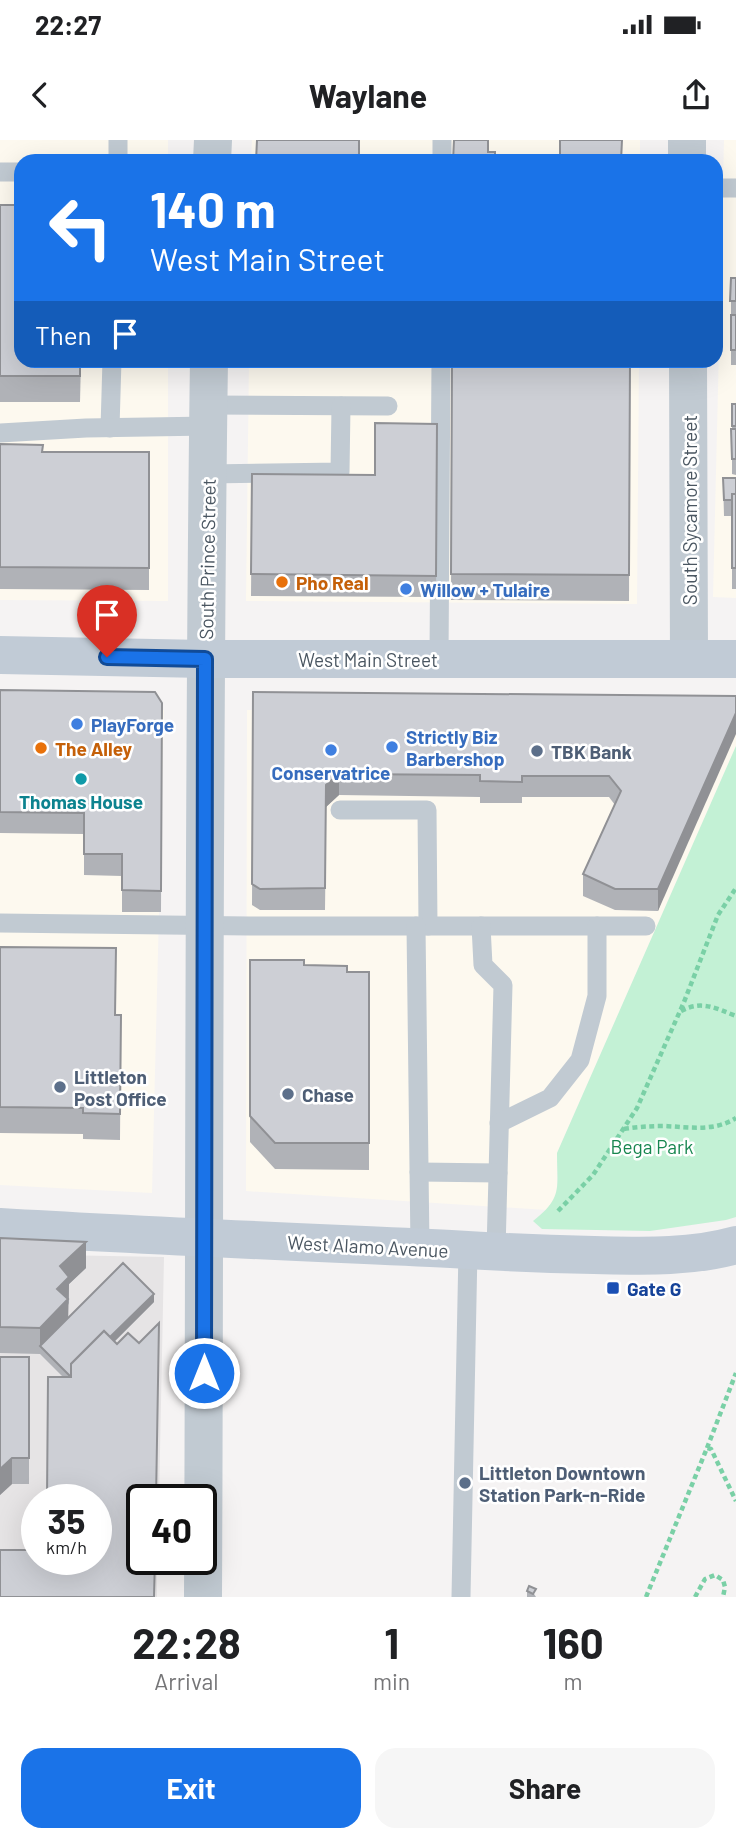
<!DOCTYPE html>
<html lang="en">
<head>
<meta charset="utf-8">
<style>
  body { margin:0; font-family:Barlow,sans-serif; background:#f6f6f6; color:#202124; height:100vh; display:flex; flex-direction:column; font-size:26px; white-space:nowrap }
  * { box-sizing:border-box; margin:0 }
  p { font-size:23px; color:#757577 }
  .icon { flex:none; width:38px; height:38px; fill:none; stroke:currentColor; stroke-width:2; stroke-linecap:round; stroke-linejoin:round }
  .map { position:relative; height:1457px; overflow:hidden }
  .panel { display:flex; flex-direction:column; background:#fff; flex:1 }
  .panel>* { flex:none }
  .hud { position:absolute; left:14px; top:14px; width:709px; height:214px; border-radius:21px; box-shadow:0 7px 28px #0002; background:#1a73e8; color:#fff; overflow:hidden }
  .speed { position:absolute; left:21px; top:1344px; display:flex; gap:14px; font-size:35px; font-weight:700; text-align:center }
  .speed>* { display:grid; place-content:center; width:91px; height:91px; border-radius:50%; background:#fff; box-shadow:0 7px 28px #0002; line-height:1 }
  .speed small { font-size:18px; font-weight:400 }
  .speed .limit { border:4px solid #111; border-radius:10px; background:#fff; color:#111 }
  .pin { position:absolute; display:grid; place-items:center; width:60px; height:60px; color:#fff; margin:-72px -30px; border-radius:50% 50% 50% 0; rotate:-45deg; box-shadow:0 0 7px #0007 }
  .pin .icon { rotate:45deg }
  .me { position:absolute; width:77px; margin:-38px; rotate:0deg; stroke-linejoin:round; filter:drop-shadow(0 0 5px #0008) }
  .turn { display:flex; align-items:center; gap:24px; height:147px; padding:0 21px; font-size:32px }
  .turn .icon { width:91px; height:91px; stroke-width:2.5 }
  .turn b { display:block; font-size:49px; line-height:60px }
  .then { display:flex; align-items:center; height:66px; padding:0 21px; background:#0003; gap:14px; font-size:26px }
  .eta { display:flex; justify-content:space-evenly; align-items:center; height:119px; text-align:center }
  .eta b { font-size:42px; font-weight:700; line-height:49px }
  .button { display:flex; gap:14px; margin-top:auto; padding:14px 21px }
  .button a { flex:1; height:80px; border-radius:21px; background:#1a73e8; color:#fff; font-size:28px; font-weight:700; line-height:80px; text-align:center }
  .button a+a { background:#f6f6f6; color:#202124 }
  .status { display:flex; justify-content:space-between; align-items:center; height:49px; padding:0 35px; background:#fff; direction:ltr }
  .status svg { height:19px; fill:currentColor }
  header { display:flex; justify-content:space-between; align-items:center; height:91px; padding:0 21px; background:#fff; font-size:32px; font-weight:700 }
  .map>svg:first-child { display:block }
  .commercial { fill:#fdf9ef }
  .education { fill:#e6e4e5; fill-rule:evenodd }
  .green { fill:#c3f1d5 }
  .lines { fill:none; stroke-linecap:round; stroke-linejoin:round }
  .path { stroke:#7ad0a6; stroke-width:4.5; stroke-dasharray:5 3.5; stroke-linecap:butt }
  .service { stroke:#c1cad2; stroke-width:19 }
  .minor { stroke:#c1cad2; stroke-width:38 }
  .tertiary { stroke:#c1cad2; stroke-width:38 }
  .secondary { stroke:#c1cbd6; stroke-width:38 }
  .wall { fill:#b0b2b7 }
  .shaded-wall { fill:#909195 }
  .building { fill:#cdcfd5; stroke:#909195; stroke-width:2 }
  .route-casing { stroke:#114b97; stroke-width:18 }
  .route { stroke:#1a73e8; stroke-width:12 }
  .food-dot { fill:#e8710a; stroke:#fff; stroke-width:2.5 }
  .shop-dot { fill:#3f7fe0; stroke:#fff; stroke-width:2.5 }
  .service-dot { fill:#5c6f8a; stroke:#fff; stroke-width:2.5 }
  .culture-dot { fill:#0f9aa8; stroke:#fff; stroke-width:2.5 }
  .transit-dot { fill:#1a4fb4; stroke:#fff; stroke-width:2.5 }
  .labels { text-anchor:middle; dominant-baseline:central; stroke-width:5; stroke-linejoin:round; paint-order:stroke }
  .street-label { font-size:19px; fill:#4a5661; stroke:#fff }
  .food-label { font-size:19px; font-weight:bold; fill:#c56008; stroke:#fff; text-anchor:start }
  .shop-label { font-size:19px; font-weight:bold; fill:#366cbe; stroke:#fff; text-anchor:start }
  .service-label { font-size:19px; font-weight:bold; fill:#4e5e75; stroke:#fff; text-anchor:start }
  .culture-label { font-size:19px; font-weight:bold; fill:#0d838f; stroke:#fff }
  .park-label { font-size:19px; fill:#17864f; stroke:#fff }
  .transit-label { font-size:19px; font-weight:bold; fill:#164399; stroke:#fff; text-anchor:start }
</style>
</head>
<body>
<div class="status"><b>22:27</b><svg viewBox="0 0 49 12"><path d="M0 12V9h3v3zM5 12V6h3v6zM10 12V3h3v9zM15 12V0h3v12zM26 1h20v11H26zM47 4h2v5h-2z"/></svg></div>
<header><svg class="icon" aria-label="back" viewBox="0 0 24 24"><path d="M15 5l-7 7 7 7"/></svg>Waylane<svg class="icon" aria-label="share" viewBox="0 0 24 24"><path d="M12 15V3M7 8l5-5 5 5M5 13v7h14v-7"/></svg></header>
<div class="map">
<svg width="736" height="1457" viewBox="0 0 736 1457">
  <rect width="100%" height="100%" fill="#f5f3f3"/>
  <g class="commercial">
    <polygon points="0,0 168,0 168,21 21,21 21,220 168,221 168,461 0,460"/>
    <polygon points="252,0 640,0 640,21 251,21"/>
    <polygon points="724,0 736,0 736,458 713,457"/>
    <polygon points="249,221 639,221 637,464 246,461"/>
    <polygon points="0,569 164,570 152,1053 0,1045"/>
    <polygon points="247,570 736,570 736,606 557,1013 557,1054 547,1070 246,1051"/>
  </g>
  <path class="education" d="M0 1114 164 1117 159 1360H142V1419H157V1457H0ZM37 1360H96V1419H37Z"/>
  <path class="green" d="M736 606V1077L726 1080 650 1091 542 1089 533 1081C563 1058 557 1048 557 1013Z"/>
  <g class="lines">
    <g class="path">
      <path d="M681 871C702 860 715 868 736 876"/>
      <path d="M624 989C637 987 650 986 664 986 689 987 714 992 736 978"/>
      <polyline points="558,1071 593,1035 637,968 684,862 718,775 736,748"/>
      <polyline points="707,1308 736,1233"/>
      <polyline points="646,1457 707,1308 711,1309 736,1361"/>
      <polyline points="695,1457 705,1439 715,1435 723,1440 725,1447 723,1457"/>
    </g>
    <g class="service">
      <polyline points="118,0 118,21"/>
      <polyline points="442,21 442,0"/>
      <polyline points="0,32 21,32"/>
      <polyline points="716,48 736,48"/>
      <polyline points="209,265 388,266"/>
      <polyline points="110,288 112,220"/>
      <polyline points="0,293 86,288 209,286"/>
      <polyline points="208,334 340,332 341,266"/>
      <polyline points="439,519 441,220"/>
      <polyline points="340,670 427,670 428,786"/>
      <polyline points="0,783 249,786 646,786"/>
      <polyline points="416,786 420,1108"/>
      <polyline points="481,786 483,825 503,845 496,1111"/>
      <polyline points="499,983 550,958 580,920 597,856 597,786"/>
      <polyline points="419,1032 498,1033"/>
      <polyline points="461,1457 468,1110"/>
    </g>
    <g class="minor">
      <polyline points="687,0 687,21"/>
      <polyline points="688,220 689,519"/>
    </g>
    <g class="tertiary">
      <polyline points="212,21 213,0"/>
      <path d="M203 1457C205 1045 203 633 209 220"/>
    </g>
    <g class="secondary">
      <polyline points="0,515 205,519 736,519"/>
      <path d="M0 1087C150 1096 300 1102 451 1109 498 1112 546 1114 594 1115 642 1116 689 1118 736 1105"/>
    </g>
  </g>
  <g class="wall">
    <polygon points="0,65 81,220 80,262 0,262"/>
    <rect x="731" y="138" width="5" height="87"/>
    <polygon points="452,220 630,220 629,461 451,460"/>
    <polygon points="732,264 736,264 736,335 732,334"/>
    <polygon points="437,284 436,457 251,456 252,334 375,335"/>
    <polygon points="0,304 43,312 149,312 149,450 0,449"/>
    <polygon points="723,338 736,338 736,449 732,449 732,376 724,376"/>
    <polygon points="0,550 162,563 161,772 122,772 122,736 84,735 84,694 0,693"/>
    <polygon points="253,552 736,556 658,771 615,770 583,756 583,734 615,665 609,657 522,657 522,663 480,663 480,657 339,655 326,667 325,770 260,770 252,765"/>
    <polygon points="0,807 116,875 121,875 120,1000 83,999 83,994 0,993"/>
    <polygon points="250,820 304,825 347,832 369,832 369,1030 275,1029 250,1002"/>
    <polygon points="0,1098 86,1128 69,1144 69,1163 68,1165 68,1179 154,1162 115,1201 96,1419 63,1237 40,1214 0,1213"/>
    <polygon points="0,1217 29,1217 29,1344 12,1344 0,1355"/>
    <polygon points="529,1446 536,1457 527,1457 527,1451"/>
  </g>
  <g class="shaded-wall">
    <polygon points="736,573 736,594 658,771 658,749"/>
    <polygon points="339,634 339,655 326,667 325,770 326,645"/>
    <polygon points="86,1102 86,1128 69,1144 68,1185 40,1206 40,1188 57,1149 60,1126"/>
    <polygon points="154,1154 154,1162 71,1245 71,1237"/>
    <polygon points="12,1318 12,1344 0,1355 0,1329"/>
  </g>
  <g class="building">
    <polygon points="257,0 359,0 359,21 256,21"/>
    <polygon points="454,0 488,0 488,12 495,12 495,21 453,21"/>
    <polygon points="560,0 622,0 621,21 560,21"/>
    <polygon points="0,65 21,65 21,220 80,220 80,236 0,236"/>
    <polygon points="731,138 736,138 736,161 730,161"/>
    <rect x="731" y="175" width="5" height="35"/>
    <polygon points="452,220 630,220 629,435 451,434"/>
    <rect x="732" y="264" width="4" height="22"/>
    <polygon points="375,283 437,284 436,436 251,434 252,334 375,335"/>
    <polygon points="731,289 736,289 736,319 732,319"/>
    <polygon points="0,304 43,305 42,312 149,312 149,428 0,427"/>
    <polygon points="723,338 736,338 736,354 732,354 732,360 724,360"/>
    <rect x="732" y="354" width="4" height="74"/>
    <polygon points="0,550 155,552 162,563 161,751 122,750 122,714 84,714 84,673 0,672"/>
    <polygon points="253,552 736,556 736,573 658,749 615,749 583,734 621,651 609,636 522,636 522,642 480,641 480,635 339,634 326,645 325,748 260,749 252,744"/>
    <polygon points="0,807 116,808 115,875 121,875 120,974 83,973 83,968 0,967"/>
    <polygon points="250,820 304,820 304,825 347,826 347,832 369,832 369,1003 275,1003 250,976"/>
    <polygon points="0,1098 86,1102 60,1126 69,1137 57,1149 68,1159 40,1188 0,1187"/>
    <polygon points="123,1123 154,1154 110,1197 104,1191 71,1224 71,1237 40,1206"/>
    <polygon points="159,1183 156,1360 142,1360 142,1419 155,1419 154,1457 0,1457 0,1410 37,1410 37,1419 96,1419 96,1360 47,1360 48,1237 71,1237 71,1224 104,1191 117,1204 128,1193 139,1203"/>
    <polygon points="0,1217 29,1217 29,1318 12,1318 0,1329"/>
    <polygon points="529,1446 536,1449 533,1454 527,1451"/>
  </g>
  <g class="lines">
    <defs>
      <polyline id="route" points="107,517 205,519 204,1233"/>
    </defs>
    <use href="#route" class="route-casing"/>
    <use href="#route" class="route"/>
  </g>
  <g class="food-dot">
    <circle cx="282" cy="442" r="7"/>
    <circle cx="41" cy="608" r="7"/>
  </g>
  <g class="shop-dot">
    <circle cx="406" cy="449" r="7"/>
    <circle cx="77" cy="584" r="7"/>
    <circle cx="392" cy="607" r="7"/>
    <circle cx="331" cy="610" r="7"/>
  </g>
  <g class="service-dot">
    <circle cx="537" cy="611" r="7"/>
    <circle cx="60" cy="947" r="7"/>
    <circle cx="288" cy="954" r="7"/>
    <circle cx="465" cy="1343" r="7"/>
  </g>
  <circle class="culture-dot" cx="81" cy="639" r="7"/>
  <rect class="transit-dot" x="606" y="1141" width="14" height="14" rx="3.5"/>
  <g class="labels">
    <g class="street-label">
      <text transform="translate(689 370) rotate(-90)">South Sycamore Street</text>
      <text transform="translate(207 419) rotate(-89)">South Prince Street</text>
      <text x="368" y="519">West Main Street</text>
      <text transform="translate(368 1106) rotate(3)">West Alamo Avenue</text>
    </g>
    <g class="food-label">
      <text x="296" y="442">Pho Real</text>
      <text x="55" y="608">The Alley</text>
    </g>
    <g class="shop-label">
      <text x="420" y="449">Willow + Tulaire</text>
      <text x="91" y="584">PlayForge</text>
      <text x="406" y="596">Strictly Biz<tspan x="406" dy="22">Barbershop</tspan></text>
      <text x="331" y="632" text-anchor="middle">Conservatrice</text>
    </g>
    <g class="service-label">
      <text x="551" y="611">TBK Bank</text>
      <text x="74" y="936">Littleton<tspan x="74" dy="22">Post Office</tspan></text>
      <text x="302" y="954">Chase</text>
      <text x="479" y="1332">Littleton Downtown<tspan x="479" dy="22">Station Park-n-Ride</tspan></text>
    </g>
    <g class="culture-label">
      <text x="81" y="661">Thomas House</text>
    </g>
    <g class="park-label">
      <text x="652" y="1006">Bega Park</text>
    </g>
    <g class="transit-label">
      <text x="627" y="1148">Gate G</text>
    </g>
  </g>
</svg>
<div class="speed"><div>35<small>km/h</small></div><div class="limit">40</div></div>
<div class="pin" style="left:107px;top:517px;background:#d93025"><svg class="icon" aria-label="arrive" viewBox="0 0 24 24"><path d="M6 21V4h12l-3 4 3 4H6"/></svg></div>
<svg class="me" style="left:204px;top:1233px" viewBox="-20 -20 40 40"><circle r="17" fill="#1a73e8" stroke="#fff" stroke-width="3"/><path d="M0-11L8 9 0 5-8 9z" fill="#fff"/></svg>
<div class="hud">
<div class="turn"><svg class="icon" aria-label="left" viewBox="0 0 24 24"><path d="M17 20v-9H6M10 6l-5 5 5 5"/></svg><div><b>140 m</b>West Main Street</div></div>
<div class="then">Then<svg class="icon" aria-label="arrive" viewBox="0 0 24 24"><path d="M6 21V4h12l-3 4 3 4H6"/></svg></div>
</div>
</div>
<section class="panel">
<div class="eta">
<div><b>22:28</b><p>Arrival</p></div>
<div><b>1</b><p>min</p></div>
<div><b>160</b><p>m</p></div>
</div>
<div class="button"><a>Exit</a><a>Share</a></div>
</section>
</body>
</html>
